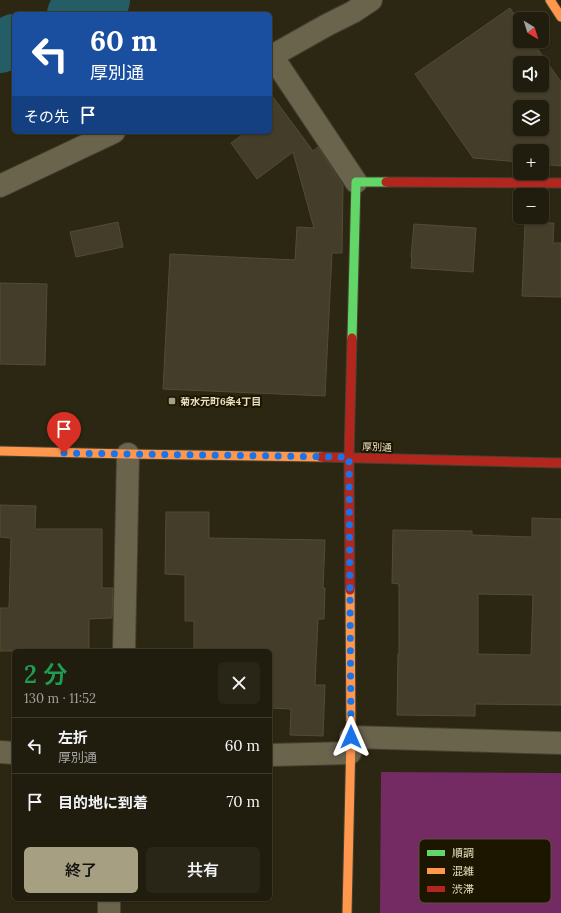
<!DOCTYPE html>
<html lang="ja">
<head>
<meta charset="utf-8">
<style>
  body { margin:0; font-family:Lora,"Noto Sans JP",serif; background:#292617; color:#f1f3f6; height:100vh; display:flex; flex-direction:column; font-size:15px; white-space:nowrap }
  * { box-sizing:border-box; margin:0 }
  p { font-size:13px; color:#a2a29e }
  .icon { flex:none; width:22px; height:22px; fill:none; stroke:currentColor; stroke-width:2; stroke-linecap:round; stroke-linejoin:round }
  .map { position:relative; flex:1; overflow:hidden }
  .side { position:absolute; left:12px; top:649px; width:260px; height:252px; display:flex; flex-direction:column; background:#211d0e; border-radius:6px; box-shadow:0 1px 3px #0004,0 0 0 1px #3e3b2e }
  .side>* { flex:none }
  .guide { position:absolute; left:12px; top:12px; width:260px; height:122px; border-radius:6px; box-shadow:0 1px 3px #0004,0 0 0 1px #3e3b2e; background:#1a4fa0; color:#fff; overflow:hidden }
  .needle { width:26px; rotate:142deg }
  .fabs { position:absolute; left:513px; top:12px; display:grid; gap:8px }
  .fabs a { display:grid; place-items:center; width:36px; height:36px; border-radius:6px; background:#211d0e; box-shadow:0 1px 3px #0004,0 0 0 1px #3e3b2e; font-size:20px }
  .pin { position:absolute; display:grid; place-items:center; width:34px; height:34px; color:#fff; margin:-41px -17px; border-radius:50% 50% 50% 0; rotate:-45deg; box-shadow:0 0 4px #0007 }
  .pin .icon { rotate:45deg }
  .me { position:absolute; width:44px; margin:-22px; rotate:0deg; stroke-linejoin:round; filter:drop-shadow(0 0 3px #0008) }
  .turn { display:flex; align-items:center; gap:14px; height:84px; padding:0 12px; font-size:18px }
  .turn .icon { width:52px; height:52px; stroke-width:2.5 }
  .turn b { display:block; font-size:28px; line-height:34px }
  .then { display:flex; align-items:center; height:38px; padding:0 12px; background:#0003; gap:8px; font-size:15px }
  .round { display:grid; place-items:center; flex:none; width:42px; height:42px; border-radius:6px; background:#292617 }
  .head { display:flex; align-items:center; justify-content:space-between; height:68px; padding:0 12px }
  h1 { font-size:24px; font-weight:600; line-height:30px; color:#1e9e55 }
  .cta { display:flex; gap:8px; margin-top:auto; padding:8px 12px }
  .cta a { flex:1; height:46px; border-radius:6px; background:#a69f82; color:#111; font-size:16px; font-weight:600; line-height:46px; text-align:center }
  .cta a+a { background:#292617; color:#f1f3f6 }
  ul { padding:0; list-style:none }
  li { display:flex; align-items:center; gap:12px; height:56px; padding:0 12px; border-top:1px solid #3e3b2e }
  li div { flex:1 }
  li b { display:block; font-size:15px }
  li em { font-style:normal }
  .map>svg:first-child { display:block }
  .green { fill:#742b64 }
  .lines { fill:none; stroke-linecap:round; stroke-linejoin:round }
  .river { stroke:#255d67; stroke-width:52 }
  .building { fill:#443d2a; stroke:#544b35; fill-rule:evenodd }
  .street-casing { stroke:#464231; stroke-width:24 }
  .fast-casing { stroke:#464231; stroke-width:11 }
  .slow-casing { stroke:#464231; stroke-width:11 }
  .jam-casing { stroke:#464231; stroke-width:11 }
  .street { stroke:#6a644d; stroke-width:22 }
  .fast { stroke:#63d668; stroke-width:9 }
  .slow { stroke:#ff974d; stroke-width:9 }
  .jam { stroke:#b3261e; stroke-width:9 }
  .route { stroke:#1a73e8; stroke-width:7; stroke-dasharray:0 12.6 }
  .poi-dot { fill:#a69f82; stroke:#1c1500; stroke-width:1.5 }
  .labels { text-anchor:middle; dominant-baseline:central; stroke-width:4; stroke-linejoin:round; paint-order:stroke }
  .poi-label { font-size:10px; font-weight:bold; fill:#e8e0bf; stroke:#1c1500; text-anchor:start }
  .street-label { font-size:10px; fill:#e8e0bf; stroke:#1c1500 }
  .key { fill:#1c1500; stroke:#595239; stroke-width:1 }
  .key-label { font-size:11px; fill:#e8e0bf }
</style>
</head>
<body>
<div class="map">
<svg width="561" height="913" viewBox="0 0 561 913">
  <rect width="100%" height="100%" fill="#2c2712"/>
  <polygon class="green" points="381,772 561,773 561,913 380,913"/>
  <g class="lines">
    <g class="river">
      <polyline points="73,14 104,0"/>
      <polyline points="0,47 14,40"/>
    </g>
  </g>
  <g class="building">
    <path d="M510 8 520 23V41H532L561 82V166L542 164V151H520V162L473 158 415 74ZM520 63H542V85H520ZM520 107H542V129H520Z"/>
    <polygon points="270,93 313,151 318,147 343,186 342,253 332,253 325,396 163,389 170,254 295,260 297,227 314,228 293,152 257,179 231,143 246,132 270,132"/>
    <polygon points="118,222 123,247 76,257 70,232"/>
    <polygon points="525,223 554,223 553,243 561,243 561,297 522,296"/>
    <polygon points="414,224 476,228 473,272 411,268 412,257 411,257"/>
    <polygon points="0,283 47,284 45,365 0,364"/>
    <polygon points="0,505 36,506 35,529 102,529 102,588 113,588 112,618 89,619 89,651 0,651 0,608 9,608 11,538 0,537"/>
    <polygon points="166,512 209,512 209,538 325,540 323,588 325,588 324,619 318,619 315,685 325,685 323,736 290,735 291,709 270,708 270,651 194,651 194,621 185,621 185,575 165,574"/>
    <path d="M532 518 561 519V705L475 704V716L397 715 398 654H399V584L392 583 393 530 472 531V535L532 537ZM478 594 533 595 531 655 478 654Z"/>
  </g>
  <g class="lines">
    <defs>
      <g id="street">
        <polyline points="272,56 356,182"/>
        <polyline points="270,57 327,25 353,12 371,0"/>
        <polyline points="0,186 114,132"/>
        <polyline points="124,651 128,454"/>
        <polyline points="351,737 561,743"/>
        <polyline points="0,752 14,753"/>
        <polyline points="270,755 350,753"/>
        <polyline points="109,913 109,899"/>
      </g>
      <polyline id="fast" points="352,338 356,182 386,182"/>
      <g id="slow">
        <polyline points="550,0 561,17"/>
        <polyline points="0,451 128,454 321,457"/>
        <polyline points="347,913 351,737 350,590"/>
      </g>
      <g id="jam">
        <polyline points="386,182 561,183"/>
        <polyline points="321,457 561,463"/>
        <polyline points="350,590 349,457 352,338"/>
      </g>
    </defs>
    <use href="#street" class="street-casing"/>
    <use href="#fast" class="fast-casing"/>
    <use href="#slow" class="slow-casing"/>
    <use href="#jam" class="jam-casing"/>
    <use href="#street" class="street"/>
    <use href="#fast" class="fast"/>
    <use href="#slow" class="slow"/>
    <use href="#jam" class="jam"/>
  </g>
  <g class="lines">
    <polyline class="route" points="64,453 128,454 349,457 351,737"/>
  </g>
  <rect class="poi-dot" x="168" y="397" width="8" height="8" rx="2"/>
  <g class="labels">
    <g class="poi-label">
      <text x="180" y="401">菊水元町6条4丁目</text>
    </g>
    <g class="street-label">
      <text transform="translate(377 447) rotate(2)">厚別通</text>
    </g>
  </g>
  <rect x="419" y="839" width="132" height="64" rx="6" class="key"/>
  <rect x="427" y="850" width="18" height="6" fill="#63d668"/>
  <rect x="427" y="868" width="18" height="6" fill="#ff974d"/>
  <rect x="427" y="886" width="18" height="6" fill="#b3261e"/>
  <g class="key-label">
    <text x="452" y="857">順調</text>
    <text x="452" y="875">混雑</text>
    <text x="452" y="893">渋滞</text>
  </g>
</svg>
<div class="fabs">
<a><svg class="needle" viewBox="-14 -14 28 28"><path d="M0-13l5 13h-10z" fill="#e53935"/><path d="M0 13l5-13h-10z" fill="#a2a29e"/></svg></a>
<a><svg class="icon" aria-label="sound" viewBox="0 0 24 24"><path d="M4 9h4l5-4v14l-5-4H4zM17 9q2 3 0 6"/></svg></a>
<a><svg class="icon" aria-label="layers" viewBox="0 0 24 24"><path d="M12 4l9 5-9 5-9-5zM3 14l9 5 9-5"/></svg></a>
<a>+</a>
<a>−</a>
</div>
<div class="pin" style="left:64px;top:453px;background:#d93025"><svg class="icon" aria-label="arrive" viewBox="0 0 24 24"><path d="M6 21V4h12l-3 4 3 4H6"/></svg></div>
<svg class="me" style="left:351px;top:737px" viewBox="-20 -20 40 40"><path d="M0-17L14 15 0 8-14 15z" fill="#1a73e8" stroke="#fff" stroke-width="4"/></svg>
<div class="guide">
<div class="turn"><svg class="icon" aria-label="left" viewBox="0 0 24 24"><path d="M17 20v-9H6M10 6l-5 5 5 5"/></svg><div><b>60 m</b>厚別通</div></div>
<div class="then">その先<svg class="icon" aria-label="arrive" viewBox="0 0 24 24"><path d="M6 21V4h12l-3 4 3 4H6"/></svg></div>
</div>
<section class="side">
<div class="head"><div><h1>2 分</h1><p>130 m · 11:52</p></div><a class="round"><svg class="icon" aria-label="close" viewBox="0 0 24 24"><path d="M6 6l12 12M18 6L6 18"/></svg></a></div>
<ul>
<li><svg class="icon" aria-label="left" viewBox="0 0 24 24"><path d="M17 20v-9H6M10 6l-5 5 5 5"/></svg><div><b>左折</b><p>厚別通</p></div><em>60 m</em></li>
<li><svg class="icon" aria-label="arrive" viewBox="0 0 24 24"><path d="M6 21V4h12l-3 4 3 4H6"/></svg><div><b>目的地に到着</b></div><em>70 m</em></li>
</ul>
<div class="cta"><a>終了</a><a>共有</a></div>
</section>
</div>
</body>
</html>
